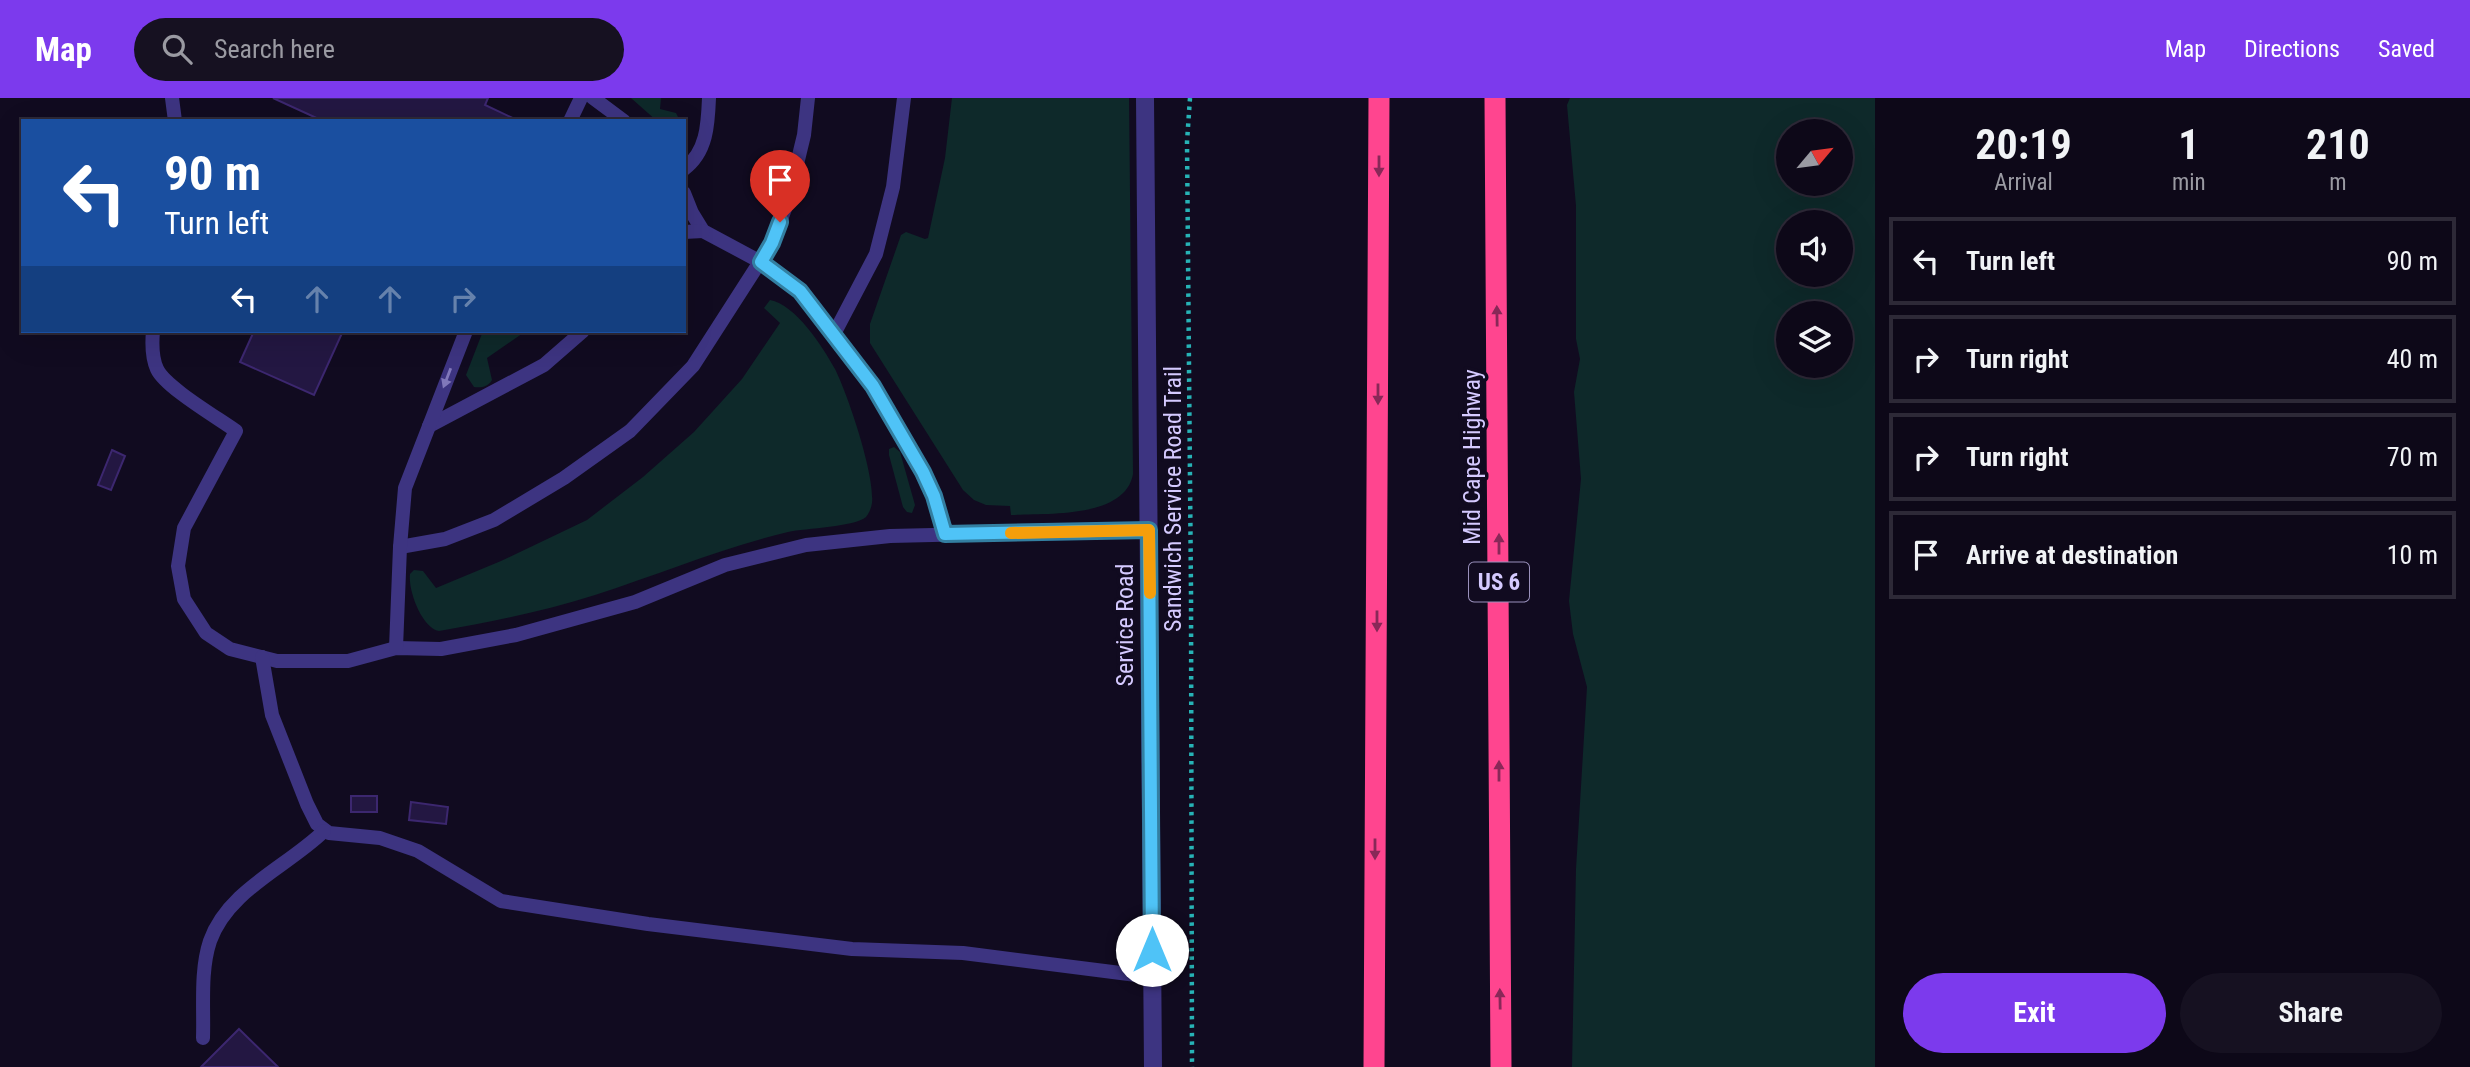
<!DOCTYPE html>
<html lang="en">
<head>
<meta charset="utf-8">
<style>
  body { margin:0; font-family:"Roboto Condensed",sans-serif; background:#161121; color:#f1f3f6; height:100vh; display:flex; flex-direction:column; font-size:26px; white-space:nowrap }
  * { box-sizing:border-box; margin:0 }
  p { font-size:23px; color:#9a9aa2 }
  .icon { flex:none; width:38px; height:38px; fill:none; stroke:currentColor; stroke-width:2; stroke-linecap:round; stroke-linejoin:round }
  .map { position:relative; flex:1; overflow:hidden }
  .side { display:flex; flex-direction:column; background:#0d0818; width:595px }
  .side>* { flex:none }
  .banner { position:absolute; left:21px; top:21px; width:665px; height:214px; border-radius:0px; box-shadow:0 7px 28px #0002,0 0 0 2px #2d2937; background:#1a4fa0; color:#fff; overflow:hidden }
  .needle { width:46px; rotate:61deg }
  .tools { position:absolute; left:1776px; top:21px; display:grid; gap:14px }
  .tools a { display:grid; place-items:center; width:77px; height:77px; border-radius:50%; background:#0d0818; box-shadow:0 7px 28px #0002,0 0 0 2px #2d2937; font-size:35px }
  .pin { position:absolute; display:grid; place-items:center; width:60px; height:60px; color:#fff; margin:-72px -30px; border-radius:50% 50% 50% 0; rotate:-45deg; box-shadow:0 0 7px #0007 }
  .pin .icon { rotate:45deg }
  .me { position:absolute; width:77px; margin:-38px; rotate:0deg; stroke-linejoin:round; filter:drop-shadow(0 0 5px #0008) }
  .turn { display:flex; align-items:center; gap:24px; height:147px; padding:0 28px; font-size:32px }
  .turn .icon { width:91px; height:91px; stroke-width:2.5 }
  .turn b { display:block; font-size:49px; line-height:60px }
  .lanes { display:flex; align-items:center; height:66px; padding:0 28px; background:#0003; justify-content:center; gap:35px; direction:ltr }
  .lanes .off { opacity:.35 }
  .eta { display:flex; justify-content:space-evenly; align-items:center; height:119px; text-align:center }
  .eta b { font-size:42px; font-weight:700; line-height:49px }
  .cta { display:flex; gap:14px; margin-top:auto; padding:14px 28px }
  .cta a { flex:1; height:80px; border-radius:42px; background:#7c3aed; color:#fff; font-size:28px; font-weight:700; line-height:80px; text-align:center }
  .cta a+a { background:#161121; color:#f1f3f6 }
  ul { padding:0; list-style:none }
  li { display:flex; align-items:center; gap:21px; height:88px; margin:0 14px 10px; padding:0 14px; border:4px solid #2d2937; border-radius:0px }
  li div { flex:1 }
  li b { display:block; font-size:26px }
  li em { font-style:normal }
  header { display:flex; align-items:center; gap:42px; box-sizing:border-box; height:98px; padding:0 35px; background:#7c3aed; color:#fff }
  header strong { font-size:33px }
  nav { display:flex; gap:38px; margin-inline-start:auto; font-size:24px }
  .search { width:490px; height:63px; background:#161121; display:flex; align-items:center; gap:18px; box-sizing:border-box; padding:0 24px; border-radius:38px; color:#9a9aa2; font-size:26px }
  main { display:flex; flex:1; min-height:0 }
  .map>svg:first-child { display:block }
  .green { fill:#0e292a; fill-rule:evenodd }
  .building { fill:#231742; stroke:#3c276f; stroke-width:2 }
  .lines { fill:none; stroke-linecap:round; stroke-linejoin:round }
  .path { stroke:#27b3b6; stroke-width:4.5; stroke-dasharray:3.5 5; stroke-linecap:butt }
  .service { stroke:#3d3481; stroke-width:14 }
  .tertiary { stroke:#3d3481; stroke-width:18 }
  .motorway { stroke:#ff458f; stroke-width:21 }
  .oneway { fill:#882858 }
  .oneway2 { fill:#8178ba }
  .route-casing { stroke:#337fa1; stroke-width:18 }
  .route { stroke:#4fc3f7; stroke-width:12 }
  .slow { stroke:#f59e0b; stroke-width:12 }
  .labels { text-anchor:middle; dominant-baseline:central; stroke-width:7; stroke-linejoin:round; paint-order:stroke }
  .shield { fill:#110b20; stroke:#9a91bc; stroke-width:2 }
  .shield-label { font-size:23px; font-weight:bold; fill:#d5caff }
  .street-label { font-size:24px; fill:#d5caff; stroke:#110b20 }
</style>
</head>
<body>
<header>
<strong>Map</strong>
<div class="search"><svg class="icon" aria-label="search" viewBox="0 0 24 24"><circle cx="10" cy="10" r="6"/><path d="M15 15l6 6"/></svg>Search here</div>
<nav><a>Map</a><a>Directions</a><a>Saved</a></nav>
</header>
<main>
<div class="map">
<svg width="1875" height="969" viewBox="0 0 1875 969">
  <rect width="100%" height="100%" fill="#110b20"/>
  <g class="green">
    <polygon points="631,0 661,0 660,11 676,15 680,23 657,23"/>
    <path d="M952 0H1129L1133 376C1125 421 1046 415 1011 417L1010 408 986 407 974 402 963 392 870 245V226L901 137 906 134 925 141 928 140 945 60Z"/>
    <path d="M1570 0H1875V969H1572L1576 771 1587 589 1573 536 1569 503 1581 381 1574 294 1580 261 1576 241V108L1567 7ZM1788 33H1841V86H1788ZM1788 124H1841V177H1788ZM1788 215H1841V268H1788Z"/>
    <path d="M770 202C795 206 823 249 835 271 848 297 875 377 872 405 871 411 869 415 866 419 855 429 806 430 788 434 722 450 660 476 595 497 544 513 492 524 439 533 422 530 408 493 410 476L414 472 423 473 436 490 501 463 587 422 643 379 694 334 742 281 780 225 764 210Z"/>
    <path d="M483 233H526L487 260 492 282C488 289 481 290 474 289L466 277Z"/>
    <polygon points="894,349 900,354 915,407 912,415 907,414 903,409 889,357 889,351"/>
  </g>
  <g class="building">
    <polygon points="273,0 488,0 485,7 519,23 323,23"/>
    <polygon points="254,233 343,233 314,297 240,264"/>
    <polygon points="112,352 125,358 111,392 98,387"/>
    <rect x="351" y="698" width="26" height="16"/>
    <polygon points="411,704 448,709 446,726 409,722"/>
    <polygon points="239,931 278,969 201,969"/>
  </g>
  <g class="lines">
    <polyline class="path" points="1190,0 1187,44 1191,494 1192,969"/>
    <g class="service">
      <polyline points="172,0 175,23"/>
      <polyline points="593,0 624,23"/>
      <polyline points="570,23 581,0"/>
      <path d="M684 71C707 54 708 26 709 0"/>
      <polyline points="684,95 692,115 703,133 761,164 787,182 814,209 873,288 897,328 934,398 945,436"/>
      <polyline points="684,134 703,133"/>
      <path d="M153 233C152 244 152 260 157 271 165 289 218 320 236 333L184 430 178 468 184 501 206 535 230 551 277 563H348L396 550 441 551 516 537 635 504 725 467 806 447 890 438 1149 432"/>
      <polyline points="834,236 876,156 893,89 904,0"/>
      <polyline points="429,328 544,267 583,233"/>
      <polyline points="400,449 445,441 494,422 564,380 630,333 693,268 772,145 788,103 804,37 808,0"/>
      <polyline points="396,550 400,449 405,390 466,233"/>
      <polyline points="262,559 272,617 307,706 317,726 329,735 380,740 418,753 501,803 648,826 852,851 963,855 1152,879"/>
      <path d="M203 940C204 909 200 873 210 843 228 792 287 769 324 733"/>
    </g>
    <polyline class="tertiary" points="1145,0 1153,969"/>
    <g class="motorway">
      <polyline points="1495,0 1501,969"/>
      <polyline points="1374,969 1379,0"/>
    </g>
  </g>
  <defs><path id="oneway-solid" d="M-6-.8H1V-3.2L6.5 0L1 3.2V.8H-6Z" transform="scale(1.75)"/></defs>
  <g class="oneway">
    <use href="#oneway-solid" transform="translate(1379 68) rotate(90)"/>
    <use href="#oneway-solid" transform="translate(1497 218) rotate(-91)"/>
    <use href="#oneway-solid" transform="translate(1378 296) rotate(90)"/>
    <use href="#oneway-solid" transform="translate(1499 446) rotate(-90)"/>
    <use href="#oneway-solid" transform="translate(1377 523) rotate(90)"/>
    <use href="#oneway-solid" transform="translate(1499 673) rotate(-90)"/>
    <use href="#oneway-solid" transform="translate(1375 751) rotate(90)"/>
    <use href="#oneway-solid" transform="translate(1500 901) rotate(-91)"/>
  </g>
  <use class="oneway2" href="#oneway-solid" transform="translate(447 280) rotate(111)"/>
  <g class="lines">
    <defs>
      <polyline id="route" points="780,124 772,145 761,164 800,193 873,288 923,374 934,398 945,436 1149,432 1152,852"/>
    </defs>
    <use href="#route" class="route-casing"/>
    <use href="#route" class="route"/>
    <polyline class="slow" points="1011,435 1149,432 1150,495"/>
  </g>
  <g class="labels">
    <rect class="shield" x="1469" y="464.5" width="60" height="39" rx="5"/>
    <g class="shield-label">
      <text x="1499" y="484">US 6</text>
    </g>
    <g class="street-label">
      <text transform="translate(1472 359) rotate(-90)">Mid Cape Highway</text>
      <text transform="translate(1173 401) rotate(-90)">Sandwich Service Road Trail</text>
      <text transform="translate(1125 527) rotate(-90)">Service Road</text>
    </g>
  </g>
</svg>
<div class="tools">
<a><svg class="needle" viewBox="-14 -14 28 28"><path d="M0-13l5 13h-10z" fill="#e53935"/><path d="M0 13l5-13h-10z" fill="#9a9aa2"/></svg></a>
<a><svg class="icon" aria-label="sound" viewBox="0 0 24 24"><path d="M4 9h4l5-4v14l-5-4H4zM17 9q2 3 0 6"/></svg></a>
<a><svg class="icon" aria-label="layers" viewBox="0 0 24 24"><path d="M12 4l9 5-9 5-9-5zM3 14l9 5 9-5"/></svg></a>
</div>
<div class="pin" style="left:780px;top:124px;background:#d93025"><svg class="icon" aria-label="arrive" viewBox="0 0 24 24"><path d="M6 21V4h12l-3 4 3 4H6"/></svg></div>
<svg class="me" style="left:1152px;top:852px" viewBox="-20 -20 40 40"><circle r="19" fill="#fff"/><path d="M0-13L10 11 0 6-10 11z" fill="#4fc3f7"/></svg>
<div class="banner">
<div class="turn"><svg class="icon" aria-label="left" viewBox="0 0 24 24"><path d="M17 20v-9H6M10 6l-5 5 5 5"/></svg><div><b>90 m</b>Turn left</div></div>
<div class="lanes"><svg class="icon" aria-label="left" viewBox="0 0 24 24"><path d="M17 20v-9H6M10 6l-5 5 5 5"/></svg><svg class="icon off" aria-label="ahead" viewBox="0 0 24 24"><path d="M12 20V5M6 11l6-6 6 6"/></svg><svg class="icon off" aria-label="ahead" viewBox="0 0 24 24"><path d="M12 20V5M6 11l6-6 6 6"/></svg><svg class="icon off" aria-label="right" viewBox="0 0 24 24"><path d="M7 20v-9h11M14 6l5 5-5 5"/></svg></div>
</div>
</div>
<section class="side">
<div class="eta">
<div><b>20:19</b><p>Arrival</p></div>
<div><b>1</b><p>min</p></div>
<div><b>210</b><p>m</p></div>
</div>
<ul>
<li><svg class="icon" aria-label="left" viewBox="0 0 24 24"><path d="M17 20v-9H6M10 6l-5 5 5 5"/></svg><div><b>Turn left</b></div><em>90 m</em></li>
<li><svg class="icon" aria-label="right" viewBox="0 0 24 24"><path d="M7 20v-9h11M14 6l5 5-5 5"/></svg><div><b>Turn right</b></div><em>40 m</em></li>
<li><svg class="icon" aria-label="right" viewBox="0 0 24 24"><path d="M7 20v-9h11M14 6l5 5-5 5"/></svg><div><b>Turn right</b></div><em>70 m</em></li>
<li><svg class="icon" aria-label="arrive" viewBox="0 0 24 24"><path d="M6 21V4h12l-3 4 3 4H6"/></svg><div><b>Arrive at destination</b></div><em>10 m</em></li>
</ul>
<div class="cta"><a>Exit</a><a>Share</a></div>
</section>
</main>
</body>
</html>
